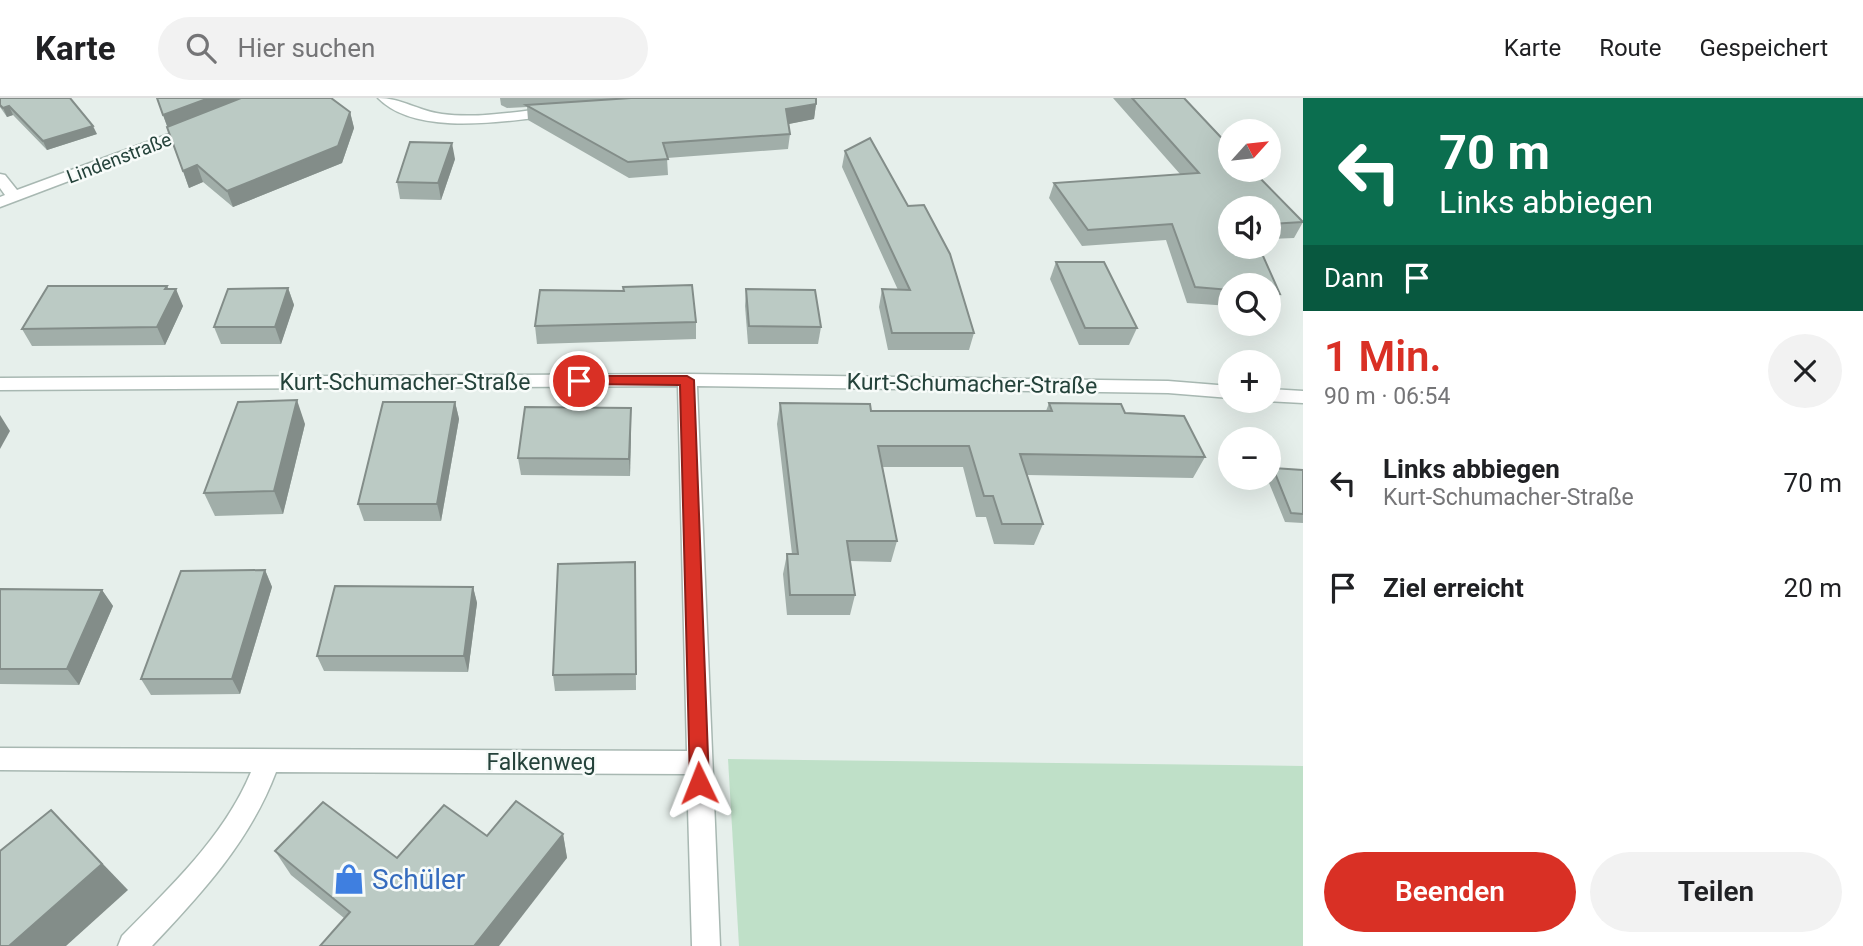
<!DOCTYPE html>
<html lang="de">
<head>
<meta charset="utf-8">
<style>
  body { margin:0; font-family:Roboto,sans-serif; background:#f2f2f2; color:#202124; height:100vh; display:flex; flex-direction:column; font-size:26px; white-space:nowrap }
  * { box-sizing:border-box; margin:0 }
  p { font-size:23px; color:#757577 }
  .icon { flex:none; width:38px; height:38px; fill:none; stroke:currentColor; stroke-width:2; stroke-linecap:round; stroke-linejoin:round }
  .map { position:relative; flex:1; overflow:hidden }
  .sheet { display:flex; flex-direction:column; background:#fff; width:560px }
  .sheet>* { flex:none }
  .banner { background:#0b6e4f; color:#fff; overflow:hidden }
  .needle { width:46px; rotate:63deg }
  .tools { position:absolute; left:1218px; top:21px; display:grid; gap:14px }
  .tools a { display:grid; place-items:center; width:63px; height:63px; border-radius:50%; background:#fff; box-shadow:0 7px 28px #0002; font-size:35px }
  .pin { position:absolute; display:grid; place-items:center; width:60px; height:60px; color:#fff; margin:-30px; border:4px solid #fff; border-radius:50%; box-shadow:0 2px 7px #0007 }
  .me { position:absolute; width:77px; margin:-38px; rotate:358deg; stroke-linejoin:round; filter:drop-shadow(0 0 5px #0008) }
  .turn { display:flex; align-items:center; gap:24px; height:147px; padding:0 21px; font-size:32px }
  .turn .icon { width:91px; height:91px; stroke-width:2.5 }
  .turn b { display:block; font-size:49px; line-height:60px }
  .then { display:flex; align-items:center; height:66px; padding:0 21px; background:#0003; gap:14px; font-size:26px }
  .round { display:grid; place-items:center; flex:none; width:74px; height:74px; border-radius:37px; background:#f2f2f2 }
  .overview { display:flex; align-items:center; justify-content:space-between; height:119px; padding:0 21px }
  h1 { font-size:42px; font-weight:600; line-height:52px; color:#d93025 }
  .action { display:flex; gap:14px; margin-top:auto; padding:14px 21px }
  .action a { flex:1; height:80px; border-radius:42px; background:#d93025; color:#fff; font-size:28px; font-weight:600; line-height:80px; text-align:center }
  .action a+a { background:#f2f2f2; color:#202124 }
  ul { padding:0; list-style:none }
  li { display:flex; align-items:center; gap:21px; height:105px; padding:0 21px }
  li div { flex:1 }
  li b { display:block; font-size:26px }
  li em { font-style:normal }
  header { display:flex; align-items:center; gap:42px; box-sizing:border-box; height:98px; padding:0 35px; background:#fff; border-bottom:2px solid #e0e0e0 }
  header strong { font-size:33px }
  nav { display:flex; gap:38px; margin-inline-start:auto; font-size:24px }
  .search { width:490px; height:63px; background:#f2f2f2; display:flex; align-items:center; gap:18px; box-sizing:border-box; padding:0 24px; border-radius:38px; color:#757577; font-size:26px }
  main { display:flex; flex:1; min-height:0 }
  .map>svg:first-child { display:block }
  .green { fill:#bfe0c8 }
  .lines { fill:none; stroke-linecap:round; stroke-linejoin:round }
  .street-casing { stroke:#a8b8b2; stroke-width:3 }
  .street { fill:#fff; fill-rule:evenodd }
  .wall { fill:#a1aea9 }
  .shaded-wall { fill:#838d89 }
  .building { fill:#bbcac4; stroke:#838d89; stroke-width:2 }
  .route { fill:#d93025; stroke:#8d1f18; stroke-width:2 }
  .labels { text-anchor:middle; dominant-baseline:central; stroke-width:5; stroke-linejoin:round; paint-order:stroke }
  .far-street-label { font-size:19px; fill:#24423a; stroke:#f7fbf9 }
  .street-label { font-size:23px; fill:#24423a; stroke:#f7fbf9 }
  .near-shop-label { font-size:28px; fill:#366cbe; stroke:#f7fbf9; text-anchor:start }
</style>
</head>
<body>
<header>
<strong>Karte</strong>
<div class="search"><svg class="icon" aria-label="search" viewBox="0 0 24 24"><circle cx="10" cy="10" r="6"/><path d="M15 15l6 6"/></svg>Hier suchen</div>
<nav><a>Karte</a><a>Route</a><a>Gespeichert</a></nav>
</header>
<main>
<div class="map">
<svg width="1303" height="848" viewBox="0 0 1303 848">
  <rect width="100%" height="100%" fill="#e6efeb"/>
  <polygon class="green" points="728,661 1303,668 1303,848 739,848"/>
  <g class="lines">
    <defs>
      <g id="street">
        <path d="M378 0C401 0 419 13 442 16 479 21 517 13 553 10L560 14 553 18C504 23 416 39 378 0Z"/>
        <polygon points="196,26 201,27 201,33 0,109 0,99 5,97 0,90 0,76 5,77 17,92"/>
        <path d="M687 276 1168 283 1230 288V300L1168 295 697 288 720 848H692L687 676 276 674C250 743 202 795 152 848H118L122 838C170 789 224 739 251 674L0 672V650L687 653 678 288 0 292V280Z"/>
        <polygon points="1269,291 1303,293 1303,305 1267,303"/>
      </g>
    </defs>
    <use href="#street" class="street-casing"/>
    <use href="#street" class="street"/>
  </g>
  <g class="wall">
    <polygon points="0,0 97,36 47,52 13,17 7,19 0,9"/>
    <polygon points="157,0 350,14 354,30 342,65 233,109 203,84 189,90"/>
    <polygon points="500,0 816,0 816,6 814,21 788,26 790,36 788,51 667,60 668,77 629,80 528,22 527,9 507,10 501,7"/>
    <polygon points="1113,0 1184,0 1303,124 1294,140 1269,141 1269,110 1230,110 1280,196 1271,212 1269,212 1269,187 1230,187 1230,208 1187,205 1166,142 1082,148 1049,100 1054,85 1180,76"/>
    <polygon points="845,53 974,235 969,252 888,252 879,209 882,191 898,192 842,69"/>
    <polygon points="455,61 441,102 400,101 397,84"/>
    <polygon points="1056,164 1137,230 1129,247 1079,247 1050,181"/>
    <polygon points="167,188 168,191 183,208 165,247 32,248 22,231"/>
    <polygon points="288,190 294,207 281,246 221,246 214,229"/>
    <polygon points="746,191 821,229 818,246 748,246 745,208"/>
    <polygon points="696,224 696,241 537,246 535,228"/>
    <polygon points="455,304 459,321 441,423 364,423 358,406"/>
    <polygon points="780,305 871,313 1046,313 1049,305 1125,315 1205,359 1193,380 1027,377 1043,426 1034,447 994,446 986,419 976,419 963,369 882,369 897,443 891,464 850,463 855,497 850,517 787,517 783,476 787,456 792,456 777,326"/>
    <polygon points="305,326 283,416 215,418 204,395"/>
    <polygon points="631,327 630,378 521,377 518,360"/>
    <polygon points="1273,370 1303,372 1303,425 1285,424 1267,380 1269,380 1269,376"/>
    <polygon points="635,464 636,592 555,593 553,577"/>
    <polygon points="265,472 272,489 240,596 151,597 141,581"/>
    <polygon points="473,489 477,505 468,574 324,573 317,558"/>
    <polygon points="0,491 102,492 113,508 79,587 0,586"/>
    <polygon points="563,736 567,760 344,820 291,777 275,753 397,760 487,738"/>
  </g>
  <g class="shaded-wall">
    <polygon points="209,0 257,0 169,33 163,17"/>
    <polygon points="816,6 814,21 784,27 786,11"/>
    <polygon points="9,8 13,17 7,19 3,10"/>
    <polygon points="350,14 354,30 342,65 233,109 227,93"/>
    <polygon points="93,28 97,36 47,52 43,43"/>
    <polygon points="452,45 455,61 441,102 438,85"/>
    <polygon points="197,67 203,84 189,90 183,73"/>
    <polygon points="167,188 172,200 176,191 183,208 165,247 157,229 165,191"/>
    <polygon points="288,190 294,207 281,246 275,229"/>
    <polygon points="297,302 305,326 283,416 274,393"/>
    <polygon points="455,304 459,321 441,423 437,406"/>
    <polygon points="631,310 631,327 630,378 629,361"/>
    <polygon points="0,317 10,333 0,351"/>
    <polygon points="265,472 272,489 240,596 232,581"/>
    <polygon points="473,489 477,505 468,574 464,558"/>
    <polygon points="102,492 113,508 79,587 67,571"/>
    <polygon points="51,712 128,792 66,848 9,848"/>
    <polygon points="563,736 567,760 499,848 474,848"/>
  </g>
  <g class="building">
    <polygon points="0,0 70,0 93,28 43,43 9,8 3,10 0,7"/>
    <polygon points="157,0 209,0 163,17"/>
    <polygon points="241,0 331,0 350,14 338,48 227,93 197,67 183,73 167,29"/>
    <polygon points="631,0 816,0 816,6 786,11 790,36 663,45 668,61 628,64 526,7"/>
    <polygon points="1132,0 1184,0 1230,49 1230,72 1252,72 1303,124 1269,126 1269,110 1230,110 1230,149 1259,149 1280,196 1269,195 1269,187 1230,187 1230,192 1195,189 1172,126 1088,132 1054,85 1199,75"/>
    <polygon points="870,40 908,108 924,107 950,156 974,235 892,235 882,191 910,192 845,53"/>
    <polygon points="410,44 452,45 438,85 397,84"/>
    <polygon points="1056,164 1104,164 1137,230 1085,230"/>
    <polygon points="692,187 696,224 535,228 540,192 624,193 623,189"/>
    <polygon points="48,188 167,188 165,191 176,191 157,229 22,231"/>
    <polygon points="288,190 275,229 214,229 228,191"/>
    <polygon points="746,191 815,192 821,229 749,228"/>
    <polygon points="297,302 274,393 204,395 238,304"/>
    <polygon points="383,304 455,304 437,406 358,406"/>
    <polygon points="780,305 870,306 871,313 1052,313 1049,305 1121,306 1125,315 1184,318 1205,359 1020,356 1043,426 1002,426 993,398 984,398 969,348 878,348 897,443 847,443 855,497 790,497 787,456 798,456"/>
    <polygon points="525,309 631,310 629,361 518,360"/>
    <polygon points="1273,370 1303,372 1303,416 1291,415"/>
    <polygon points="635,464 636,576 553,577 558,466"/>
    <polygon points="265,472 232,581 141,581 181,473"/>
    <polygon points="335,488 473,489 464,558 317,558"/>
    <polygon points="0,491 102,492 67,571 0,571"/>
    <polygon points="516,703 563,736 474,848 320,848 350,814 275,753 323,704 397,760 444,707 487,738"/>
    <polygon points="51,712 102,766 9,848 0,848 0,753"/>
  </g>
  <polygon class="route" points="579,278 687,278 694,282 709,685 706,691 699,694 693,691 690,685 680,287 574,286 572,283"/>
  <defs>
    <symbol id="shop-bare" viewBox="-9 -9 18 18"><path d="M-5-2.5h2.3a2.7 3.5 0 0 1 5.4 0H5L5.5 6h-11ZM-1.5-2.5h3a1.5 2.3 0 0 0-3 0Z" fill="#3f7fe0" stroke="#f7fbf9" stroke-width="2.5" paint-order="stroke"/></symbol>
  </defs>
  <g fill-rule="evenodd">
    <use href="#shop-bare" x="327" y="759" width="44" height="44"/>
  </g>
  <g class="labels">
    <g class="far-street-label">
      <text transform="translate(119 60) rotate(-21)">Lindenstraße</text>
    </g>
    <g class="street-label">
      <text x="405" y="284">Kurt-Schumacher-Straße</text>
      <text transform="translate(972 286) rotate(1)">Kurt-Schumacher-Straße</text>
      <text x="541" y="664">Falkenweg</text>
    </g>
    <g class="near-shop-label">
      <text x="372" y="781">Schüler</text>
    </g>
  </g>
</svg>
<div class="tools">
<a><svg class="needle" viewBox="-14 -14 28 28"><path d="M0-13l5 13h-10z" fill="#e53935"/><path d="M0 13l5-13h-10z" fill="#757577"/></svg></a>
<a><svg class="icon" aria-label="sound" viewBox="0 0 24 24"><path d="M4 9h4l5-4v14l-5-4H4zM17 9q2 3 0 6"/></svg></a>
<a><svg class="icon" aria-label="search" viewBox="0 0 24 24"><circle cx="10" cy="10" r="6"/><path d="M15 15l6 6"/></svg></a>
<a>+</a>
<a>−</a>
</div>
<div class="pin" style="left:579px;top:283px;background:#d93025"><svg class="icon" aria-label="arrive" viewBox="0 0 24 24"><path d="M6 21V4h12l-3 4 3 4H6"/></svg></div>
<svg class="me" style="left:699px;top:685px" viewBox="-20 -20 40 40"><path d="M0-17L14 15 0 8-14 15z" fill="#d93025" stroke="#fff" stroke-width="4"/></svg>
</div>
<section class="sheet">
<div class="banner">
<div class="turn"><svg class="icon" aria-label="left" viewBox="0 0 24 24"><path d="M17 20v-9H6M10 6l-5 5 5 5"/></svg><div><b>70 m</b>Links abbiegen</div></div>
<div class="then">Dann<svg class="icon" aria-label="arrive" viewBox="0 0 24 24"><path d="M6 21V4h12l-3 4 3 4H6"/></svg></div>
</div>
<div class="overview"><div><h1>1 Min.</h1><p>90 m · 06:54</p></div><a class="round"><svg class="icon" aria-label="close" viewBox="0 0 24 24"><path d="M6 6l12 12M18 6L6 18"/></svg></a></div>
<ul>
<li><svg class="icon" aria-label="left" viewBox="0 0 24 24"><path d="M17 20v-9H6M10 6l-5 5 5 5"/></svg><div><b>Links abbiegen</b><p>Kurt-Schumacher-Straße</p></div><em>70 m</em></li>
<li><svg class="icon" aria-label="arrive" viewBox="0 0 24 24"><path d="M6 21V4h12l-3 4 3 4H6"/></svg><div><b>Ziel erreicht</b></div><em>20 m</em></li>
</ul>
<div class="action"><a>Beenden</a><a>Teilen</a></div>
</section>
</main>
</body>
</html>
